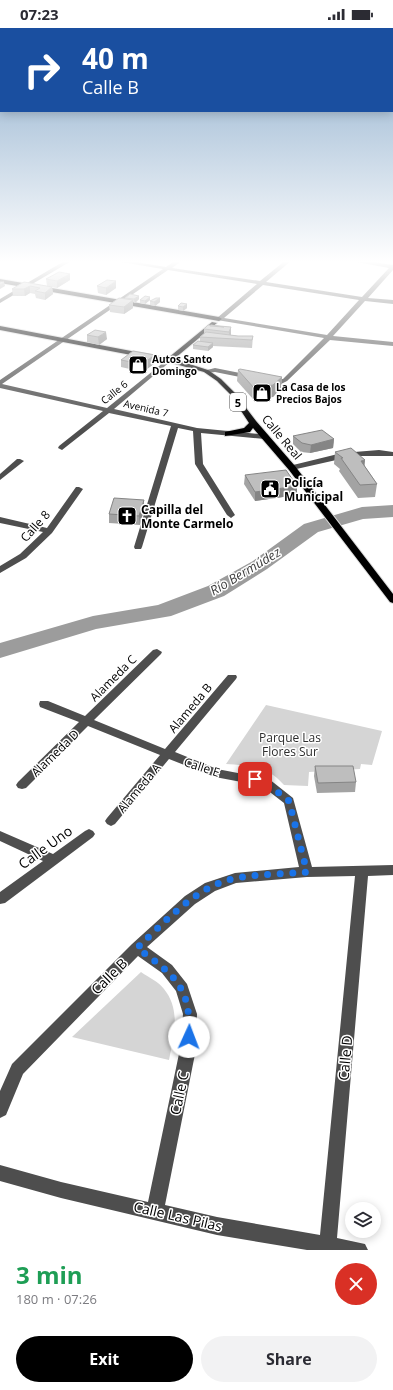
<!DOCTYPE html>
<html lang="en">
<head>
<meta charset="utf-8">
<style>
  body { margin:0; font-family:"Open Sans",sans-serif; background:#f2f2f3; color:#2b2b33; height:100vh; display:flex; flex-direction:column; font-size:15px; white-space:nowrap }
  * { box-sizing:border-box; margin:0 }
  p { font-size:13px; color:#7c7c81 }
  .icon { flex:none; width:22px; height:22px; fill:none; stroke:currentColor; stroke-width:2; stroke-linecap:round; stroke-linejoin:round }
  .map { position:relative; height:1222px; overflow:hidden }
  .side { display:flex; flex-direction:column; background:#fff; flex:1 }
  .side>* { flex:none }
  .guide { position:absolute; left:0px; top:0px; width:393px; height:84px; box-shadow:0 2px 10px #0003; background:#1a4fa0; color:#fff; overflow:hidden }
  .tools { position:absolute; left:345px; top:1174px; display:grid; gap:8px }
  .tools a { display:grid; place-items:center; width:36px; height:36px; border-radius:50%; background:#fff; box-shadow:0 2px 10px #0003; font-size:20px }
  .pin { position:absolute; display:grid; place-items:center; width:34px; height:34px; color:#fff; margin:-17px; border-radius:8px; box-shadow:0 2px 6px #0006 }
  .me { position:absolute; width:44px; margin:-22px; rotate:2deg; stroke-linejoin:round; filter:drop-shadow(0 0 3px #0008) }
  .turn { display:flex; align-items:center; gap:14px; height:84px; padding:0 16px; font-size:18px }
  .turn .icon { width:52px; height:52px; stroke-width:2.5 }
  .turn b { display:block; font-size:28px; line-height:34px }
  .round { display:grid; place-items:center; flex:none; width:42px; height:42px; border-radius:21px; background:#f2f2f3 }
  .summary { display:flex; align-items:center; justify-content:space-between; height:68px; padding:0 16px }
  h1 { font-size:24px; font-weight:700; line-height:30px; color:#1e9e55 }
  .primary-button { display:flex; gap:8px; margin-top:auto; padding:8px 16px }
  .primary-button a { flex:1; height:46px; border-radius:24px; background:#000; color:#fff; font-size:16px; font-weight:700; line-height:46px; text-align:center }
  .primary-button a+a { background:#f2f2f3; color:#2b2b33 }
  .status { display:flex; justify-content:space-between; align-items:center; height:28px; padding:0 20px; background:#fff; direction:ltr }
  .status svg { height:11px; fill:currentColor }
  .map>svg:first-child { display:block }
  .green { fill:#d5d5d5 }
  .lines { fill:none; stroke-linecap:round; stroke-linejoin:round }
  .river { fill:#9c9c9c; fill-rule:evenodd }
  .major-casing { stroke:#dbdbdb; stroke-width:2 }
  .minor { fill:#4e4e4e; fill-rule:evenodd }
  .major { fill:#000; fill-rule:evenodd }
  .wall { fill:#a3a3a3 }
  .shaded-wall { fill:#858585 }
  .building { fill:#bebebe; stroke:#858585 }
  .route { stroke:#1a73e8; stroke-width:7; stroke-dasharray:0 12.6 }
  .labels { text-anchor:middle; dominant-baseline:central; stroke-width:3; stroke-linejoin:round; paint-order:stroke }
  .far-poi-label { font-size:10px; font-weight:bold; fill:#000; stroke:#fff; text-anchor:start }
  .far-street-label { font-size:10px; fill:#000; stroke:#fff }
  .shield { fill:#fff; stroke:#4c4c4c; stroke-width:1 }
  .shield-label { font-size:11px; font-weight:bold; fill:#000 }
  .street-label { font-size:12px; fill:#000; stroke:#fff }
  .poi-label { font-size:12px; font-weight:bold; fill:#000; stroke:#fff; text-anchor:start }
  .park-label { font-size:12px; fill:#2c2c2c; stroke:#fff }
  .water-label { font-size:13px; font-style:italic; fill:#3d3d3d; stroke:#fff }
  .near-street-label { font-size:14px; fill:#000; stroke:#fff }
</style>
</head>
<body>
<div class="status"><b>07:23</b><svg viewBox="0 0 49 12"><path d="M0 12V9h3v3zM5 12V6h3v6zM10 12V3h3v9zM15 12V0h3v12zM26 1h20v11H26zM47 4h2v5h-2z"/></svg></div>
<div class="map">
<svg width="393" height="1222" viewBox="0 0 393 1222">
  <rect width="100%" height="100%" fill="#fff"/>
  <g class="green">
    <path d="M266 677 382 703 372 737 361 736 360 741 309 744 308 758 284 757C267 737 250 738 226 736Z"/>
    <path d="M141 944C148 949 159 954 164 961 181 982 174 1008 169 1032L72 1009Z"/>
  </g>
  <g class="lines">
    <polygon class="river" points="393,477 393,489 363,491 318,504 267,541 224,568 171,588 96,601 0,630 0,615 93,588 158,577 208,558 253,533 304,496 362,479"/>
    <defs>
      <g id="major">
        <polygon points="0,251 219,289 222,291 219,293 0,255"/>
        <polygon points="212,294 217,295 174,331 208,342 221,351 234,364 256,393 295,438 393,566 393,575 390,574 289,442 253,400 250,404 225,408 225,404 244,400 249,395 230,366 217,353 204,344 168,334 0,302 0,298 168,330"/>
      </g>
    </defs>
    <use href="#major" class="major-casing"/>
    <g class="minor">
      <polygon points="66,232 73,232 0,275 0,271"/>
      <path d="M109 232H123L166 239 176 232H183L172 240 260 253 286 232H292L266 254 362 269 389 240 346 232H360L393 237V242L368 270 393 272V276L365 273 333 308 393 314V318L330 312 287 353 281 356 268 354V352L283 351 324 310 217 292V290L257 256 168 242 2 356 107 380 169 330 171 331V333L114 381 197 400 268 407V411H265L201 405 203 436 235 487 231 490 227 487 195 436 193 403 178 400 142 519 141 521H135L134 519 171 398 109 385 62 422 58 420 59 418 103 383 0 360V352L163 241ZM263 257 359 272 327 307 224 290Z"/>
      <polygon points="215,340 250,347 253,349 250,351 215,344 206,345 203,343"/>
      <polygon points="379,422 393,424 393,428 354,428 292,442 288,440 289,438 342,425"/>
      <polygon points="17,431 20,431 24,433 0,452 0,446"/>
      <polygon points="76,459 79,459 83,461 52,505 26,530 0,545 0,538 20,526 43,504 0,495 0,489 47,500"/>
      <path d="M157 621 162 624 161 626 94 692 165 721 228 647H236L237 649 236 651 175 724 217 741 269 751 293 770 312 839 393 837V847L368 848 337 1210 365 1216 368 1222H307L217 1207 61 1170 0 1153V1137L61 1154 148 1174 180 1021 183 986 176 963 162 945 138 928 23 1046 6 1087 0 1090V1063L12 1036 132 916 185 868 205 855 235 845 299 839 284 775 262 758 215 749 169 731 115 796 111 798 107 796 105 793 107 790 160 727 88 698 26 760 22 761 18 760 16 757 18 754 79 694 40 679 39 676 40 673H48L85 688 153 622ZM355 848 320 1207 217 1189 165 1177 196 1021 197 986 187 956 172 937 147 919 195 876 215 863 236 855 307 849Z"/>
      <polygon points="89,801 93,803 95,806 93,809 5,875 0,876 0,864 43,833 0,813 0,803 53,826 85,803"/>
    </g>
    <use href="#major" class="major"/>
  </g>
  <g class="wall">
    <polygon points="70,246 70,252 57,260 47,258 46,251"/>
    <polygon points="24,254 52,259 53,266 45,272 36,270 35,266 30,265 25,268 13,268 12,261"/>
    <polygon points="97,258 116,260 106,267 98,265"/>
    <polygon points="125,270 139,271 135,275 133,274 133,280 124,286 110,284 109,277 125,271"/>
    <polygon points="140,272 150,272 145,276 140,275"/>
    <polygon points="150,273 160,274 155,278 150,277"/>
    <polygon points="187,276 187,280 183,283 178,282 178,278"/>
    <polygon points="224,299 231,299 230,307 238,308 253,308 252,320 213,318 213,319 208,323 193,321 193,317 200,313 200,309 204,306 204,301"/>
    <polygon points="95,302 107,311 99,317 87,314 87,307"/>
    <polygon points="155,327 155,335 143,344 121,339 121,332"/>
    <polygon points="238,342 282,349 281,360 273,369 253,371 237,353"/>
    <polygon points="293,408 334,411 333,420 310,425 301,424 293,416"/>
    <polygon points="335,424 364,437 377,456 375,469 358,470 339,443 340,441 334,436"/>
    <polygon points="245,447 297,467 255,473 244,456"/>
    <polygon points="144,481 140,497 109,495 109,486"/>
    <polygon points="315,738 356,754 355,764 317,765 314,748"/>
  </g>
  <g class="shaded-wall">
    <polygon points="70,246 70,252 57,260 57,253"/>
    <polygon points="116,253 116,260 106,267 106,260"/>
    <polygon points="4,254 5,258 0,261 0,257"/>
    <polygon points="30,258 30,265 25,268 24,261"/>
    <polygon points="52,259 53,266 45,272 45,265"/>
    <polygon points="139,268 139,271 135,275 134,271"/>
    <polygon points="150,269 150,272 145,276 145,273"/>
    <polygon points="160,270 160,274 155,278 154,274"/>
    <polygon points="133,272 133,280 124,286 124,279"/>
    <polygon points="187,276 187,280 183,283 183,279"/>
    <polygon points="231,299 231,307 229,311 229,304"/>
    <polygon points="106,304 107,311 99,317 98,309"/>
    <polygon points="213,315 213,319 208,323 208,319"/>
    <polygon points="155,327 155,335 143,344 142,336"/>
    <polygon points="282,349 281,360 273,369 253,371 254,360"/>
    <polygon points="334,411 333,420 310,425 311,417"/>
    <polygon points="365,432 364,445 361,433"/>
    <polygon points="297,458 297,467 255,473 255,464"/>
    <polygon points="144,472 144,481 140,497 139,488"/>
  </g>
  <g class="building">
    <polygon points="59,244 70,246 57,253 46,251"/>
    <polygon points="107,252 116,253 106,260 97,258"/>
    <polygon points="0,254 4,254 0,257"/>
    <polygon points="24,254 52,259 45,265 35,263 40,260 30,258 24,261 12,261"/>
    <polygon points="130,266 139,268 134,271 125,270"/>
    <polygon points="145,268 150,269 145,273 140,272"/>
    <polygon points="119,270 133,272 124,279 109,277"/>
    <polygon points="156,270 160,270 154,274 150,273"/>
    <polygon points="181,275 187,276 183,279 178,278"/>
    <polygon points="208,297 231,299 229,304 204,301"/>
    <polygon points="211,297 224,299 210,298"/>
    <polygon points="95,302 106,304 98,309 87,307"/>
    <polygon points="206,304 238,308 253,308 252,312 200,309"/>
    <polygon points="198,313 213,315 208,319 193,317"/>
    <polygon points="133,323 155,327 142,336 121,332"/>
    <polygon points="240,341 282,349 273,357 254,360 238,342"/>
    <polygon points="322,402 334,411 311,417 302,415 293,408"/>
    <polygon points="351,420 365,432 361,433 377,456 360,457 341,430 343,430 335,424"/>
    <polygon points="286,442 297,458 255,464 245,447"/>
    <polygon points="114,470 144,472 139,488 109,486"/>
    <polygon points="315,738 353,738 356,754 318,755"/>
  </g>
  <linearGradient id="sky" x2="0" y2="1"><stop stop-color="#89aaca"/><stop offset="0.58" stop-color="#fff"/><stop offset="1" stop-color="#fff" stop-opacity="0"/></linearGradient>
  <rect width="393" height="403" fill="url(#sky)"/>
  <g class="lines">
    <path class="route" d="M189 1009C191 959 176 948 137 920 165 894 197 857 237 850 260 846 284 846 307 844L289 773 265 754 255 751"/>
  </g>
  <defs>
    <symbol id="shop-square" viewBox="-11 -11 22 22"><rect x="-9" y="-9" width="18" height="18" rx="4" fill="#000" stroke="#fff"/><path d="M-5-2.5h2.3a2.7 3.5 0 0 1 5.4 0H5L5.5 6h-11ZM-1.5-2.5h3a1.5 2.3 0 0 0-3 0Z" fill="#fff"/></symbol>
    <symbol id="civic-square" viewBox="-11 -11 22 22"><rect x="-9" y="-9" width="18" height="18" rx="4" fill="#000" stroke="#fff"/><path d="M-.6-6.5H3V-4.5H.6V-3L4-1V1h2V6H-6V1h2V-1L-.6-3ZM-1.2 2.5V6h2.4V2.5Z" fill="#fff"/></symbol>
    <symbol id="church-square" viewBox="-11 -11 22 22"><rect x="-9" y="-9" width="18" height="18" rx="4" fill="#000" stroke="#fff"/><path d="M-1.2-6h2.4v3.5h3.3v2.4h-3.3V6h-2.4V-.1h-3.3v-2.4h3.3Z" fill="#fff"/></symbol>
  </defs>
  <g fill-rule="evenodd">
    <use href="#shop-square" x="127" y="326" width="22" height="22"/>
    <use href="#shop-square" x="251" y="354" width="22" height="22"/>
    <use href="#civic-square" x="259" y="450" width="22" height="22"/>
    <use href="#church-square" x="116" y="477" width="22" height="22"/>
  </g>
  <g class="labels">
    <g class="far-poi-label">
      <text x="152" y="331">Autos Santo<tspan x="152" dy="12">Domingo</tspan></text>
      <text x="276" y="359">La Casa de los<tspan x="276" dy="12">Precios Bajos</tspan></text>
    </g>
    <g class="far-street-label">
      <text transform="translate(114 364) rotate(-39)">Calle 6</text>
      <text transform="translate(146 380) rotate(13)">Avenida 7</text>
    </g>
    <rect class="shield" x="230" y="365" width="16" height="18" rx="3"/>
    <g class="shield-label">
      <text x="238" y="374">5</text>
    </g>
    <g class="street-label">
      <text transform="translate(282 409) rotate(50)">Calle Real</text>
      <text transform="translate(35 498) rotate(-48)">Calle 8</text>
      <text transform="translate(113 650) rotate(-45)">Alameda C</text>
      <text transform="translate(190 680) rotate(-50)">Alameda B</text>
      <text transform="translate(55 725) rotate(-44)">Alameda D</text>
      <text transform="translate(202 739) rotate(18)">Calle E</text>
      <text transform="translate(139 760) rotate(-50)">Alameda A</text>
    </g>
    <g class="poi-label">
      <text x="284" y="454">Policía<tspan x="284" dy="14">Municipal</tspan></text>
      <text x="141" y="481">Capilla del<tspan x="141" dy="14">Monte Carmelo</tspan></text>
    </g>
    <g class="park-label">
      <text x="290" y="709">Parque Las<tspan x="290" dy="14">Flores Sur</tspan></text>
    </g>
    <g class="water-label">
      <text transform="translate(245 543) rotate(-31)">Río Bermúdez</text>
    </g>
    <g class="near-street-label">
      <text transform="translate(45 819) rotate(-36)">Calle Uno</text>
      <text transform="translate(109 948) rotate(-45)">Calle B</text>
      <text transform="translate(345 1030) rotate(-85)">Calle D</text>
      <text transform="translate(179 1065) rotate(-78)">Calle C</text>
      <text transform="translate(178 1188) rotate(13)">Calle Las Pilas</text>
    </g>
  </g>
</svg>
<div class="tools">
<a><svg class="icon" aria-label="layers" viewBox="0 0 24 24"><path d="M12 4l9 5-9 5-9-5zM3 14l9 5 9-5"/></svg></a>
</div>
<div class="pin" style="left:255px;top:751px;background:#d93025"><svg class="icon" aria-label="arrive" viewBox="0 0 24 24"><path d="M6 21V4h12l-3 4 3 4H6"/></svg></div>
<svg class="me" style="left:189px;top:1009px" viewBox="-20 -20 40 40"><circle r="19" fill="#fff"/><path d="M0-13L10 11 0 6-10 11z" fill="#1a73e8"/></svg>
<div class="guide">
<div class="turn"><svg class="icon" aria-label="right" viewBox="0 0 24 24"><path d="M7 20v-9h11M14 6l5 5-5 5"/></svg><div><b>40 m</b>Calle B</div></div>
</div>
</div>
<section class="side">
<div class="summary"><div><h1>3 min</h1><p>180 m · 07:26</p></div><a class="round" style="background:#d93025;color:#fff"><svg class="icon" aria-label="close" viewBox="0 0 24 24"><path d="M6 6l12 12M18 6L6 18"/></svg></a></div>
<div class="primary-button"><a>Exit</a><a>Share</a></div>
</section>
</body>
</html>
